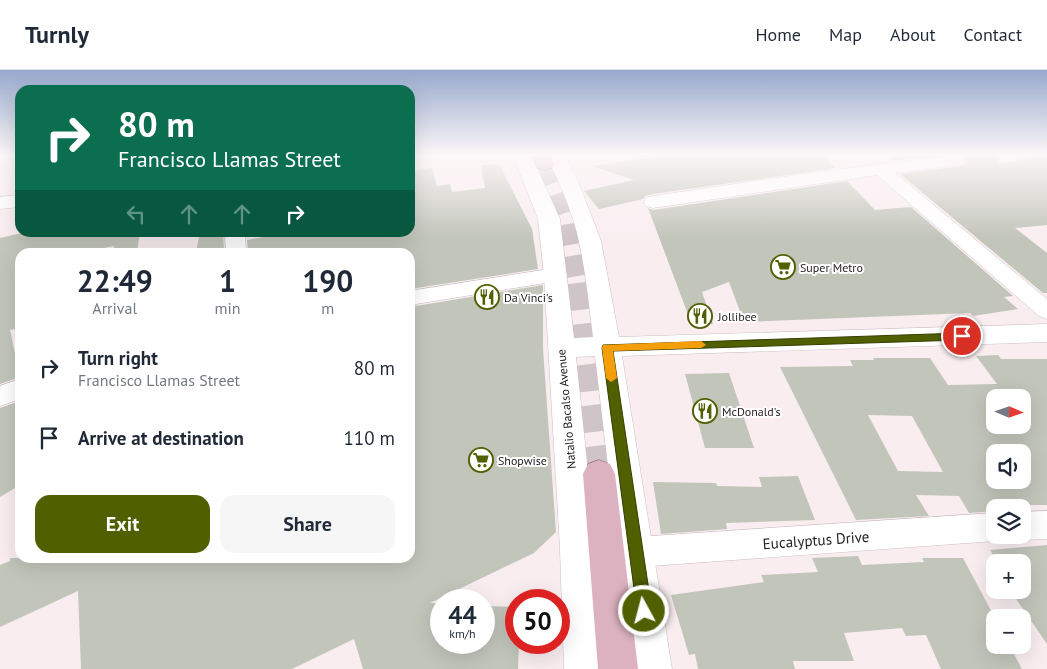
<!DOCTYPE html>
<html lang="en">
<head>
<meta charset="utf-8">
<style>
  body { margin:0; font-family:"PT Sans",sans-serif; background:#f6f6f7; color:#1f2937; height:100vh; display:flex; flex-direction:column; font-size:19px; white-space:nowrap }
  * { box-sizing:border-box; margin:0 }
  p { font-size:16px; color:#747a83 }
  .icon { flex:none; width:28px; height:28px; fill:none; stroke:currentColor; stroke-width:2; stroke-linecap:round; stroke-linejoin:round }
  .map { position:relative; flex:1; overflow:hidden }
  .side { position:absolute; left:15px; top:178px; width:400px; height:315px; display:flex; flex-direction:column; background:#fff; border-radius:15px; box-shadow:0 5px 20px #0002 }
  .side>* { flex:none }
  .hud { position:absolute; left:15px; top:15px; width:400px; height:152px; border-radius:15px; box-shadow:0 5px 20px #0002; background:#0b6e4f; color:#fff; overflow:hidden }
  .needle { width:32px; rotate:92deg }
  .tools { position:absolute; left:986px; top:319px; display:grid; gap:10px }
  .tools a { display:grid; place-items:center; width:45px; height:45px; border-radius:10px; background:#fff; box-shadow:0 5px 20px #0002; font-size:25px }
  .speed { position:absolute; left:430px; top:519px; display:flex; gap:10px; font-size:25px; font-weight:700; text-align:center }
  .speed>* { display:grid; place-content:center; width:65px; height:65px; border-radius:50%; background:#fff; box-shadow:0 5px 20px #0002; line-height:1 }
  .speed small { font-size:12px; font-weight:400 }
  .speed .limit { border:8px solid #d22; background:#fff; color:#111 }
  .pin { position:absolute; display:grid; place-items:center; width:42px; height:42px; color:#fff; margin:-21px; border:2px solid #fff; border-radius:50%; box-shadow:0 1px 5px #0007 }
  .me { position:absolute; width:55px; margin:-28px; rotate:353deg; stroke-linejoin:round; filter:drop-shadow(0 0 4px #0008) }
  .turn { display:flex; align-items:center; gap:18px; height:105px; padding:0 20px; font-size:22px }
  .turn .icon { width:65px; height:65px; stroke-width:2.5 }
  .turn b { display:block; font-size:35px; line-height:42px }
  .lanes { display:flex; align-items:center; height:48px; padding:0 20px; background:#0003; justify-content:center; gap:25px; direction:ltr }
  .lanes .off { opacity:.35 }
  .eta { display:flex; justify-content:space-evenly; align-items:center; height:85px; text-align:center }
  .eta b { font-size:30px; font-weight:600; line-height:35px }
  .cta { display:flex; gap:10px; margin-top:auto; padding:10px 20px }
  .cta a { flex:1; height:58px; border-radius:15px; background:#505f00; color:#fff; font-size:20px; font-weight:600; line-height:58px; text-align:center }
  .cta a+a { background:#f6f6f7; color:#1f2937 }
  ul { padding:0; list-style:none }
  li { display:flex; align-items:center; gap:15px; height:70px; padding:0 20px }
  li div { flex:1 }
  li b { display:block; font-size:19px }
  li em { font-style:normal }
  header { display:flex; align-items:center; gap:30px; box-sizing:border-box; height:70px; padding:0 25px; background:#fff; border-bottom:1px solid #e0e1e3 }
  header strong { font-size:24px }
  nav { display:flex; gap:28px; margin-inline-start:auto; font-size:18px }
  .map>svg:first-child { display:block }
  .building { fill:#c2c5ba; fill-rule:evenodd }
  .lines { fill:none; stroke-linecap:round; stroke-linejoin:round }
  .primary-tunnel-far2 { stroke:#cfc4c7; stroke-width:21; stroke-dasharray:21 11; stroke-linecap:butt }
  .primary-tunnel-far1 { stroke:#cfc4c7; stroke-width:27; stroke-dasharray:27 14; stroke-linecap:butt }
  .primary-tunnel { stroke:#cfc4c7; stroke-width:36; stroke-dasharray:36 18; stroke-linecap:butt }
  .minor-casing { stroke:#cbbec2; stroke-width:1 }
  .tertiary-casing { stroke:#cbbec2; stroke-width:1 }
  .secondary-casing { stroke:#cbbec2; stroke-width:1 }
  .primary-casing { stroke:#8e5d6e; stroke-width:1 }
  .minor { fill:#fff; fill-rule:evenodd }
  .tertiary { fill:#fff; fill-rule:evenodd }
  .secondary { fill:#fff; fill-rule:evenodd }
  .primary { fill:#dcb1c0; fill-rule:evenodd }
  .route { fill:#505f00; stroke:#343e00 }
  .slow { fill:#f59e0b }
  .labels { text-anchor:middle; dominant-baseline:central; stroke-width:4; stroke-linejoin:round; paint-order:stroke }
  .poi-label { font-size:12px; fill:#272224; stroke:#fff; text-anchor:start }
  .street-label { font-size:12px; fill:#272224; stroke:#fff }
  .near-street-label { font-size:15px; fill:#272224; stroke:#fff }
</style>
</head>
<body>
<header>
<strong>Turnly</strong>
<nav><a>Home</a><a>Map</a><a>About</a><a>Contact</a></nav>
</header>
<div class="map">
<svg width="1047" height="599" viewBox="0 0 1047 599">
  <rect width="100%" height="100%" fill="#f9edf0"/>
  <g class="building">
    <polygon points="670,85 823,85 835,98 653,124 645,126 643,129 599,139 584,121 634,110 592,96"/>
    <polygon points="890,85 940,85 891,91"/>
    <polygon points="965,85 998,85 999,94 1047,85 1047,155 1015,158 1047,183 1047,223 1043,223 900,104 963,96 967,91"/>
    <polygon points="499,94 532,159 538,199 410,219 410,182 248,182 247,170 288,162 410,162 410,101 432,98 437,116 450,114 452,122 485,118 481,95"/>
    <polygon points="847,111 875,140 911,137 1013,226 1004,227 1018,239 973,246 970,243 744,252 729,212 702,222 713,254 692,255 648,138 653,140"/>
    <polygon points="26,162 140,162 137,182 113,182 114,176 83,182 20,182 20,258 10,260 20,307 0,314 0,168"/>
    <polygon points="200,162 223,162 224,180 196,182"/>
    <polygon points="543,215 543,279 556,462 534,483 430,533 441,533 441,572 484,572 484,536 516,537 516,572 519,572 518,599 363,599 354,569 292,599 81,599 78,521 0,557 0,495 10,491 10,488 410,488 410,237"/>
    <path d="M998 285 1001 289H1047V435H995V441L969 443 959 426 916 425 929 446 856 450 780 297 853 296 850 290H874L873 288H930L948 315 997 314 976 286ZM995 328H1022V355H995ZM868 345 912 346 943 402 898 401ZM995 382H1022V410H995Z"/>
    <polygon points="729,303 754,378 705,378 685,304"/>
    <polygon points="20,331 20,415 0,427 0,338"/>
    <polygon points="798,406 815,450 726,453 727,459 661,464 653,412 716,413 717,416 762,417 759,407"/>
    <polygon points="1047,475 1047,574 1010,520 1022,520 1022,492 995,492 995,497 989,488 995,488 990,480"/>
    <polygon points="858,486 862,495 924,492 922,488 963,488 995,548 995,575 1009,575 1022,599 941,599 926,565 906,566 902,558 844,563 854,591 793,591 795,599 698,599 695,584 689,585 671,525 764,512 761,505 818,502 812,488"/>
  </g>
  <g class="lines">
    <polyline class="primary-tunnel-far2" points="545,94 566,151 577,214"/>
    <polyline class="primary-tunnel-far1" points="577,213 597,382"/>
    <polyline class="primary-tunnel" points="596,381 599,404"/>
    <defs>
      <g id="minor">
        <polygon points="0,85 11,85 6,93 0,94"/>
        <polygon points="956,85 963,86 965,90 963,94 895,103 1047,229 1047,249 1039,246 877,105 653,138 646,136 644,132 646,128 653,126 803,104"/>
        <polygon points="225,162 245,162 246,182 226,182"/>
        <polygon points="556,198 564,200 567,205 564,210 410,235 410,221"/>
        <polygon points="20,309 20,329 0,336 0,316"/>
        <polygon points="1047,441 1047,469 1022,470 1011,466 1022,465 1022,442"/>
        <polygon points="995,443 995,465 1007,465 995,471 637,497 626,493 621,482 626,471 637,467"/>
      </g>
      <g id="tertiary">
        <polygon points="410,85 426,85 423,89 410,92"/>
        <polygon points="20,125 20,137 0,139 0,127"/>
      </g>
      <path id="secondary" d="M513 85H531L560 149 574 268 593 267C589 236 586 203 579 172 573 142 559 113 547 85H565L580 116 601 171 619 267 1047 254V272L622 286 672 599H632L595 286 576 287 596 479 604 599H564L560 479 544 205 538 149Z"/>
      <g id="primary">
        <polygon points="532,85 550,85 554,94 552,98 545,100 538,98"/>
        <polygon points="599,390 610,394 615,404 638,599 598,599 583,404 588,394"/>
      </g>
    </defs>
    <use href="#minor" class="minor-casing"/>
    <use href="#tertiary" class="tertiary-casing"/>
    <use href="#secondary" class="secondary-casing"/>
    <use href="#primary" class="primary-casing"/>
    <use href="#minor" class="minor"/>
    <use href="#tertiary" class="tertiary"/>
    <use href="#secondary" class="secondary"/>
    <use href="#primary" class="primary"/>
  </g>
  <linearGradient id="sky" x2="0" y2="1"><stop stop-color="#97a9cd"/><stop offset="0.5" stop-color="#fcf7f8"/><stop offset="1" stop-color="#fcf7f8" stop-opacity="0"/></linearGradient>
  <rect width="1047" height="169" fill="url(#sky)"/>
  <polygon class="route" points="962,263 968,266 962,270 613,281 652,541 650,546 644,548 639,546 637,541 602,278 603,275"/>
  <polygon class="slow" points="701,271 706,275 701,278 613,281 617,308 611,312 606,308 602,278 603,275"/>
  <defs>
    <symbol id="supermarket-ring" viewBox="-11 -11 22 22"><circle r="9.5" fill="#fff" stroke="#505f00" stroke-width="1.5"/><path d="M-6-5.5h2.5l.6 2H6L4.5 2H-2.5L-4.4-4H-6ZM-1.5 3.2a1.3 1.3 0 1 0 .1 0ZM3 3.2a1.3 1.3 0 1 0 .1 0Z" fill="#505f00"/></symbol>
    <symbol id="restaurant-ring" viewBox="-11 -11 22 22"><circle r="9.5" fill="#fff" stroke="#505f00" stroke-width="1.5"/><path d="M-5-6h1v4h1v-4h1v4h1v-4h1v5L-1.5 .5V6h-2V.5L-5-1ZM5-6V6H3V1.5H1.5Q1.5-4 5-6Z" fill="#505f00"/></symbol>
  </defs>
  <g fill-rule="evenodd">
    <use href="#supermarket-ring" x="769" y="183" width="28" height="28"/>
    <use href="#restaurant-ring" x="473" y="213" width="28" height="28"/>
    <use href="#restaurant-ring" x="686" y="232" width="28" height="28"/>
    <use href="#restaurant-ring" x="691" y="327" width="28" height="28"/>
    <use href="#supermarket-ring" x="467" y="376" width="28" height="28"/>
  </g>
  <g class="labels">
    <g class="poi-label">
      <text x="800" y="197">Super Metro</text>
      <text x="504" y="227">Da Vinci's</text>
      <text x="718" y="246">Jollibee</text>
      <text x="722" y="341">McDonald's</text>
      <text x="498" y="390">Shopwise</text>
    </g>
    <g class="street-label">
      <text transform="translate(566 339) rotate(-95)">Natalio Bacalso Avenue</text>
    </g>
    <g class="near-street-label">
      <text transform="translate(816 470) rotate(-4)">Eucalyptus Drive</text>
    </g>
  </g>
</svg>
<div class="tools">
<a><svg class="needle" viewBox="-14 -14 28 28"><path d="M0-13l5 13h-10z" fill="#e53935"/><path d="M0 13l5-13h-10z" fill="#747a83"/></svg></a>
<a><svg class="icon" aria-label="sound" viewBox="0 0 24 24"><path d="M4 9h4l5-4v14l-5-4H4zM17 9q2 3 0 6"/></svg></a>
<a><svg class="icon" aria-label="layers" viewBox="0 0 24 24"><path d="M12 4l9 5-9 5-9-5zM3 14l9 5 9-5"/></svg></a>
<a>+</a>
<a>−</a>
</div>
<div class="speed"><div>44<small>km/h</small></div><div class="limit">50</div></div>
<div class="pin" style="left:962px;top:266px;background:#d93025"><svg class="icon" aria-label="arrive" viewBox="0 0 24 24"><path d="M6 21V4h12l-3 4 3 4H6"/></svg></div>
<svg class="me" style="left:644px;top:541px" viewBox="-20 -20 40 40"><circle r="17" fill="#505f00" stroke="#fff" stroke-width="3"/><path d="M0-11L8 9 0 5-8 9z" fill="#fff"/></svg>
<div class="hud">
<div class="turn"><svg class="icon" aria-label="right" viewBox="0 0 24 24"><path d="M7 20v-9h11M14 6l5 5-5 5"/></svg><div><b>80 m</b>Francisco Llamas Street</div></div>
<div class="lanes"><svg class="icon off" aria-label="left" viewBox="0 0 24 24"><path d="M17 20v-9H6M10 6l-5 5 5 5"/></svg><svg class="icon off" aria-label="ahead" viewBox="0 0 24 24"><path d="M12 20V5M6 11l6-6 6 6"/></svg><svg class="icon off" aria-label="ahead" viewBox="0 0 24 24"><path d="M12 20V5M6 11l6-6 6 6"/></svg><svg class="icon" aria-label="right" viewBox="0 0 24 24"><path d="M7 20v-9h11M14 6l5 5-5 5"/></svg></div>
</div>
<section class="side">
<div class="eta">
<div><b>22:49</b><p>Arrival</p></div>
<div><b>1</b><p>min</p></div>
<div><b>190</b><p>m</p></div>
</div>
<ul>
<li><svg class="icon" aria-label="right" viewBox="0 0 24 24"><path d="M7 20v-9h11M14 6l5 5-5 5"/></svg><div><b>Turn right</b><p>Francisco Llamas Street</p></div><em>80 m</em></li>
<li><svg class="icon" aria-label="arrive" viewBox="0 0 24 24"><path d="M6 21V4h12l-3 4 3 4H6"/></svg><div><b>Arrive at destination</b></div><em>110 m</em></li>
</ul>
<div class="cta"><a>Exit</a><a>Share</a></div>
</section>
</div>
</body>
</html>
